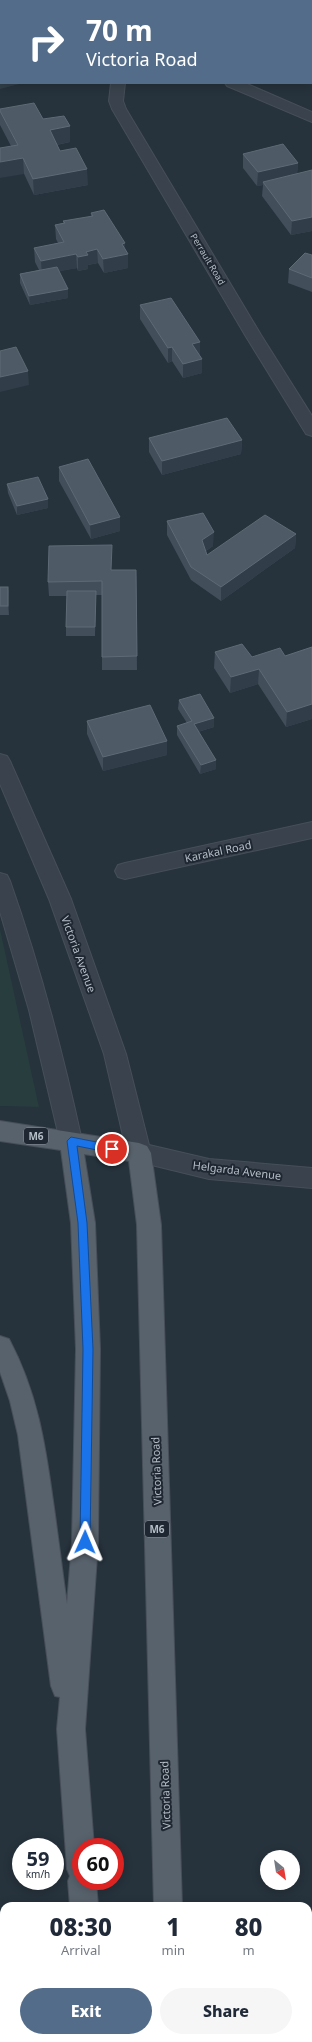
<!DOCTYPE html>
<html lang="en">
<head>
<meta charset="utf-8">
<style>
  body { margin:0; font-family:"Noto Sans",sans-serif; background:#f6f6f7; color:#1f2937; height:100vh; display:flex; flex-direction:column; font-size:15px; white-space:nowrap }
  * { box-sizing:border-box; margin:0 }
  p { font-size:13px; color:#747a83 }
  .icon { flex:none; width:22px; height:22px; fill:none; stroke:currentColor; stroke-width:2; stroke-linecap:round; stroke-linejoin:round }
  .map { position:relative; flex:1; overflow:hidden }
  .details { position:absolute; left:0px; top:1902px; width:312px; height:140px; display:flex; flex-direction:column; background:#fff; border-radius:12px 12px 0 0; box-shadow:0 2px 10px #0003 }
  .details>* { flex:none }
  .hud { position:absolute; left:0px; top:0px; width:312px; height:84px; box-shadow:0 2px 10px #0003; background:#536c8a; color:#fff; overflow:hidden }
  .needle { width:26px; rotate:150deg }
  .fabs { position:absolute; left:260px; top:1850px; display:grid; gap:8px }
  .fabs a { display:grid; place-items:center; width:40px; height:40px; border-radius:50%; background:#fff; box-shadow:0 2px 10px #0003; font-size:20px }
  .speed { position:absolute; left:12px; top:1838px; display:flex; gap:8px; font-size:20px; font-weight:700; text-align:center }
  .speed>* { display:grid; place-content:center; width:52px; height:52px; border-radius:50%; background:#fff; box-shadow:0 2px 10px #0003; line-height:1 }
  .speed small { font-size:10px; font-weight:400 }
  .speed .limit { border:6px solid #d22; background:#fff; color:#111 }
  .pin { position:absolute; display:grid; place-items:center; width:34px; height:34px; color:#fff; margin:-17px; border:2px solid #fff; border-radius:50%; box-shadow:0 1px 4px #0007 }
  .me { position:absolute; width:44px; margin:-22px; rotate:1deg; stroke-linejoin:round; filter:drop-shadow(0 0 3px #0008) }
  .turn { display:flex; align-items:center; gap:14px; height:84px; padding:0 20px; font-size:18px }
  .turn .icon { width:52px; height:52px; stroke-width:2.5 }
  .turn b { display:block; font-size:28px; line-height:34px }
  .eta { display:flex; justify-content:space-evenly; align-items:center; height:68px; text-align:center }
  .eta b { font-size:24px; font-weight:800; line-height:28px }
  .primary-button { display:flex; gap:8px; margin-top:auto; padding:8px 20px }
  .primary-button a { flex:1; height:46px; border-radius:24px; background:#536c8a; color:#fff; font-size:16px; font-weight:800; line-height:46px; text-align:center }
  .primary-button a+a { background:#f6f6f7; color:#1f2937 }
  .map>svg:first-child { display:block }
  .green { fill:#283d3d }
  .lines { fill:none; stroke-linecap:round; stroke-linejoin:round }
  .minor-casing { stroke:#464f59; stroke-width:2 }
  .major-casing { stroke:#464f59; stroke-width:2 }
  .minor { fill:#3a434d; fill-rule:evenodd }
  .major { fill:#58626c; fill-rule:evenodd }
  .wall { fill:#424e5a }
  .shaded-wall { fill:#313e49 }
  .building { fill:#4e5a66; stroke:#5e6a75 }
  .route { fill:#1a73e8; stroke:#114b97 }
  .labels { text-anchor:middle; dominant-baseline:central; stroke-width:4; stroke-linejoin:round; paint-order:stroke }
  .far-street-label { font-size:9px; fill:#b6bec8; stroke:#1f2832 }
  .shield { fill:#1f2832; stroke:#89919b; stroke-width:1 }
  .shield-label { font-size:10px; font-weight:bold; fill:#b6bec8 }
  .street-label { font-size:11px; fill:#b6bec8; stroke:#1f2832 }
</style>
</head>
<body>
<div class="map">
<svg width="312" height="2042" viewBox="0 0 312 2042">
  <rect width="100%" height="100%" fill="#26323c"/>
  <polygon class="green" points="0,929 39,1107 0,1106"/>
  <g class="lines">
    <defs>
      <g id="minor">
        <polygon points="31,0 47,0 48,1 32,1"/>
        <polygon points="111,83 125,83 123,101 126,109 261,335 312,416 312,436 306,434 245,335 112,109 109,101"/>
        <polygon points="225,83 245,83 312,112 312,122 227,86"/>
        <polygon points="0,754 7,756 10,761 71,899 126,1054 149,1145 209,1159 312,1168 312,1188 209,1179 131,1160 127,1153 104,1054 49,899 0,784"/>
        <polygon points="312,822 312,838 125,879 118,877 115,871 118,865 125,863"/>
        <path d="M0 873 7 875 10 881C40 966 63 1053 82 1141L79 1148 71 1151 63 1148 60 1141 29 1010 0 912Z"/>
      </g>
      <g id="major">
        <path d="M0 1121 139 1143 147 1146 151 1153 161 1225 182 1906H154L137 1225 129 1161 84 1154 95 1223 100 1349 98 1542 85 1729 94 1847H81V1881H96L98 1906H70L68 1881 70 1876 67 1869 57 1729 60 1697 55 1696 51 1686 18 1435 10 1401 0 1372V1336L9 1339C37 1392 45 1442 53 1501 58 1535 62 1570 67 1604L72 1542 76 1349 71 1223 61 1150 0 1141Z"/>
        <polygon points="79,2038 109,2038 110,2042 80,2042"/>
        <polygon points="156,2038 186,2038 187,2042 157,2042"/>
      </g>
    </defs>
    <use href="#minor" class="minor-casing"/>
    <use href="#major" class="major-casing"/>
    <use href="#minor" class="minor"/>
    <use href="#major" class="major"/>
  </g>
  <g class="wall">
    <polygon points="157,0 211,0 211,1 159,1"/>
    <polygon points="312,0 312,73 311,73 311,1"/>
    <polygon points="0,109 43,119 70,126 70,142 57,145 60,151 88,185 34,195 11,146 0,125"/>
    <polygon points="243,154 298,163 297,174 312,170 312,231 291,235 262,196 263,185 257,186 243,168"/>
    <polygon points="91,213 125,249 128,254 128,268 104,273 98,263 88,265 88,269 78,271 77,268 59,271 68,298 30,305 20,283 20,274 39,270 35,262 34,248 58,243 56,239 55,225 63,223 63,221 91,217"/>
    <polygon points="312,255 312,292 288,283 289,269"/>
    <polygon points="140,305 200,342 200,356 202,359 202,373 183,378 172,361 168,363 140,319"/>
    <polygon points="149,438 242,440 241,454 162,475 149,452"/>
    <polygon points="59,467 120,517 120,531 91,539 59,481"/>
    <polygon points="7,484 48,508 17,515 8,493"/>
    <polygon points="167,521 213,546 206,551 207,555 296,534 295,548 221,601 191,580 167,535"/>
    <polygon points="112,570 136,570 137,670 102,670 102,595 96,595 95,636 66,636 66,627 67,596 49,596 48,582"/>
    <polygon points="0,587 8,587 9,596 9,615 0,615"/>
    <polygon points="312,647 312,719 286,727 258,684 230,693 214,668 215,652 252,657 285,656"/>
    <polygon points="179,700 214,727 198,732 216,760 216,769 200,774 177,735 177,726 187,723 178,709"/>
    <polygon points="87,721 167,755 103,771 87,734"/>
  </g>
  <g class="shaded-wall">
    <polygon points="203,0 211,0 211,1 201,1"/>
    <polygon points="0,73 1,73 1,83 23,83 0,89"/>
    <polygon points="70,126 70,142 50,146 50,130"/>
    <polygon points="23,158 24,174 0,178 0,162"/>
    <polygon points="298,163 297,177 263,182 263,185 257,186 258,172"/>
    <polygon points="87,169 88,185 34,195 33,179"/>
    <polygon points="312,217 312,231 291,235 292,221"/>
    <polygon points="125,243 125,254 128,254 128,268 104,273 103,259 122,244"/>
    <polygon points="97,249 98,263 88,265 88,269 78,271 78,257 86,252"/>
    <polygon points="76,254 77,268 42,275 41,261"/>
    <polygon points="68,289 68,298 30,305 29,296"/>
    <polygon points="200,342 200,356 192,344"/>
    <polygon points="172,347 172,361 168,363 168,348"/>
    <polygon points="202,359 202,373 183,378 183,364"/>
    <polygon points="28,371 29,385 0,392 0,377"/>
    <polygon points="242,440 241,454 162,475 162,461"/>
    <polygon points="48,499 48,508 17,515 17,506"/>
    <polygon points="120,517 120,531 91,539 90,525"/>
    <polygon points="214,532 213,546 201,554 202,540"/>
    <polygon points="296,534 295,548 221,601 221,587"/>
    <polygon points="8,587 9,596 9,615 8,606"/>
    <polygon points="259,669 258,684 230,693 231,677"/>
    <polygon points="312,704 312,719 286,727 287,712"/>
    <polygon points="214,718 214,727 194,733 194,724"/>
    <polygon points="167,741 167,755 103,771 103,757"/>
    <polygon points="216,760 216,769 200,774 201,765"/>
  </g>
  <g class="building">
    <polygon points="193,0 203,0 201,1 195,1"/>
    <polygon points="310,0 312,0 312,9 311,9 311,1 309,1"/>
    <polygon points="312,13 312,58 311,57 311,14"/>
    <polygon points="0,36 1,37 1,73 0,73"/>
    <polygon points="34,103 43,119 64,116 70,126 50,130 60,151 76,148 87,169 33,179 23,158 0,162 0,148 18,145 0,111 0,109"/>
    <polygon points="283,144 298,163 258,172 243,154"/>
    <polygon points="312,170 312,217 292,221 263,182"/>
    <polygon points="104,210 125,243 122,244 128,254 103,259 97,249 86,252 88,255 78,257 76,254 41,261 34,248 64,242 55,225 65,223 63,221 93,216 91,213"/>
    <polygon points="305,253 312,255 312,278 289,269"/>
    <polygon points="57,267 68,289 29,296 20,274"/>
    <polygon points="171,298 200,342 192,344 202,359 183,364 172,347 168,348 140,305"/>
    <polygon points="16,347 28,371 0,377 0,351"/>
    <polygon points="227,418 242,440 162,461 149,438"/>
    <polygon points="88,459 120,517 90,525 59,467"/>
    <polygon points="38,477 48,499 17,506 7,484"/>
    <polygon points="203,513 214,532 202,540 207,555 265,515 296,534 221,587 191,567 167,521"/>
    <polygon points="112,545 111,570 136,570 137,656 102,657 102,581 48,582 49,546"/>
    <rect x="0" y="587" width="8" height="19"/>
    <polygon points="67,591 96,591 95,627 66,627"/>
    <polygon points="242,644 252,657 280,648 285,656 312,647 312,704 287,712 259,669 231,677 215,652"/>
    <polygon points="200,694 214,718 194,724 216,760 201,765 177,726 192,721 179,700"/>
    <polygon points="150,705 167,741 103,757 87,721"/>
  </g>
  <polygon class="route" points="71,1137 112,1145 117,1149 112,1153 77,1146 87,1223 93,1349 90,1542 89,1545 85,1547 81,1545 80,1542 83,1349 78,1223 67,1141"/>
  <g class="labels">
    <g class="far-street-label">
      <text transform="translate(208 259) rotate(59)">Perrault Road</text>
    </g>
    <g class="shield">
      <rect x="24" y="1128" width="24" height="16" rx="3"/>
      <rect x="145" y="1521" width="24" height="16" rx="3"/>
    </g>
    <g class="shield-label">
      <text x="36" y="1136">M6</text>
      <text x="157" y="1529">M6</text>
    </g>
    <g class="street-label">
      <text transform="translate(218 851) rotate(-12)">Karakal Road</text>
      <text transform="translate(79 954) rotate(70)">Victoria Avenue</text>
      <text transform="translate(237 1170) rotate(7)">Helgarda Avenue</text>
      <text transform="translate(156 1471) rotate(-92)">Victoria Road</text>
      <text transform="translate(165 1795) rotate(-92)">Victoria Road</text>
    </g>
  </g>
</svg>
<div class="fabs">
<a><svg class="needle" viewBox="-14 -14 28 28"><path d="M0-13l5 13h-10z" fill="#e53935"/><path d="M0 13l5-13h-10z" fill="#747a83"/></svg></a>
</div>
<div class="speed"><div>59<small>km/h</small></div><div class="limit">60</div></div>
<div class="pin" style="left:112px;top:1149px;background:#d93025"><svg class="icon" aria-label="arrive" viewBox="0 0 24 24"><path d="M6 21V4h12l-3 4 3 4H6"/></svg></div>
<svg class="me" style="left:85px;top:1542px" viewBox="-20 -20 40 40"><path d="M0-17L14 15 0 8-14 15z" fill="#1a73e8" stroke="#fff" stroke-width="4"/></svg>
<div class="hud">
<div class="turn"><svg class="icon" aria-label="right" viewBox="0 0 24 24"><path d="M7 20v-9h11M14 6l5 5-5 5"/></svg><div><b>70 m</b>Victoria Road</div></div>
</div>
<section class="details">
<div class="eta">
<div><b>08:30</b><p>Arrival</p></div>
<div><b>1</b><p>min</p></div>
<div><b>80</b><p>m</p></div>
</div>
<div class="primary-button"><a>Exit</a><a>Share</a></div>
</section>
</div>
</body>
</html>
